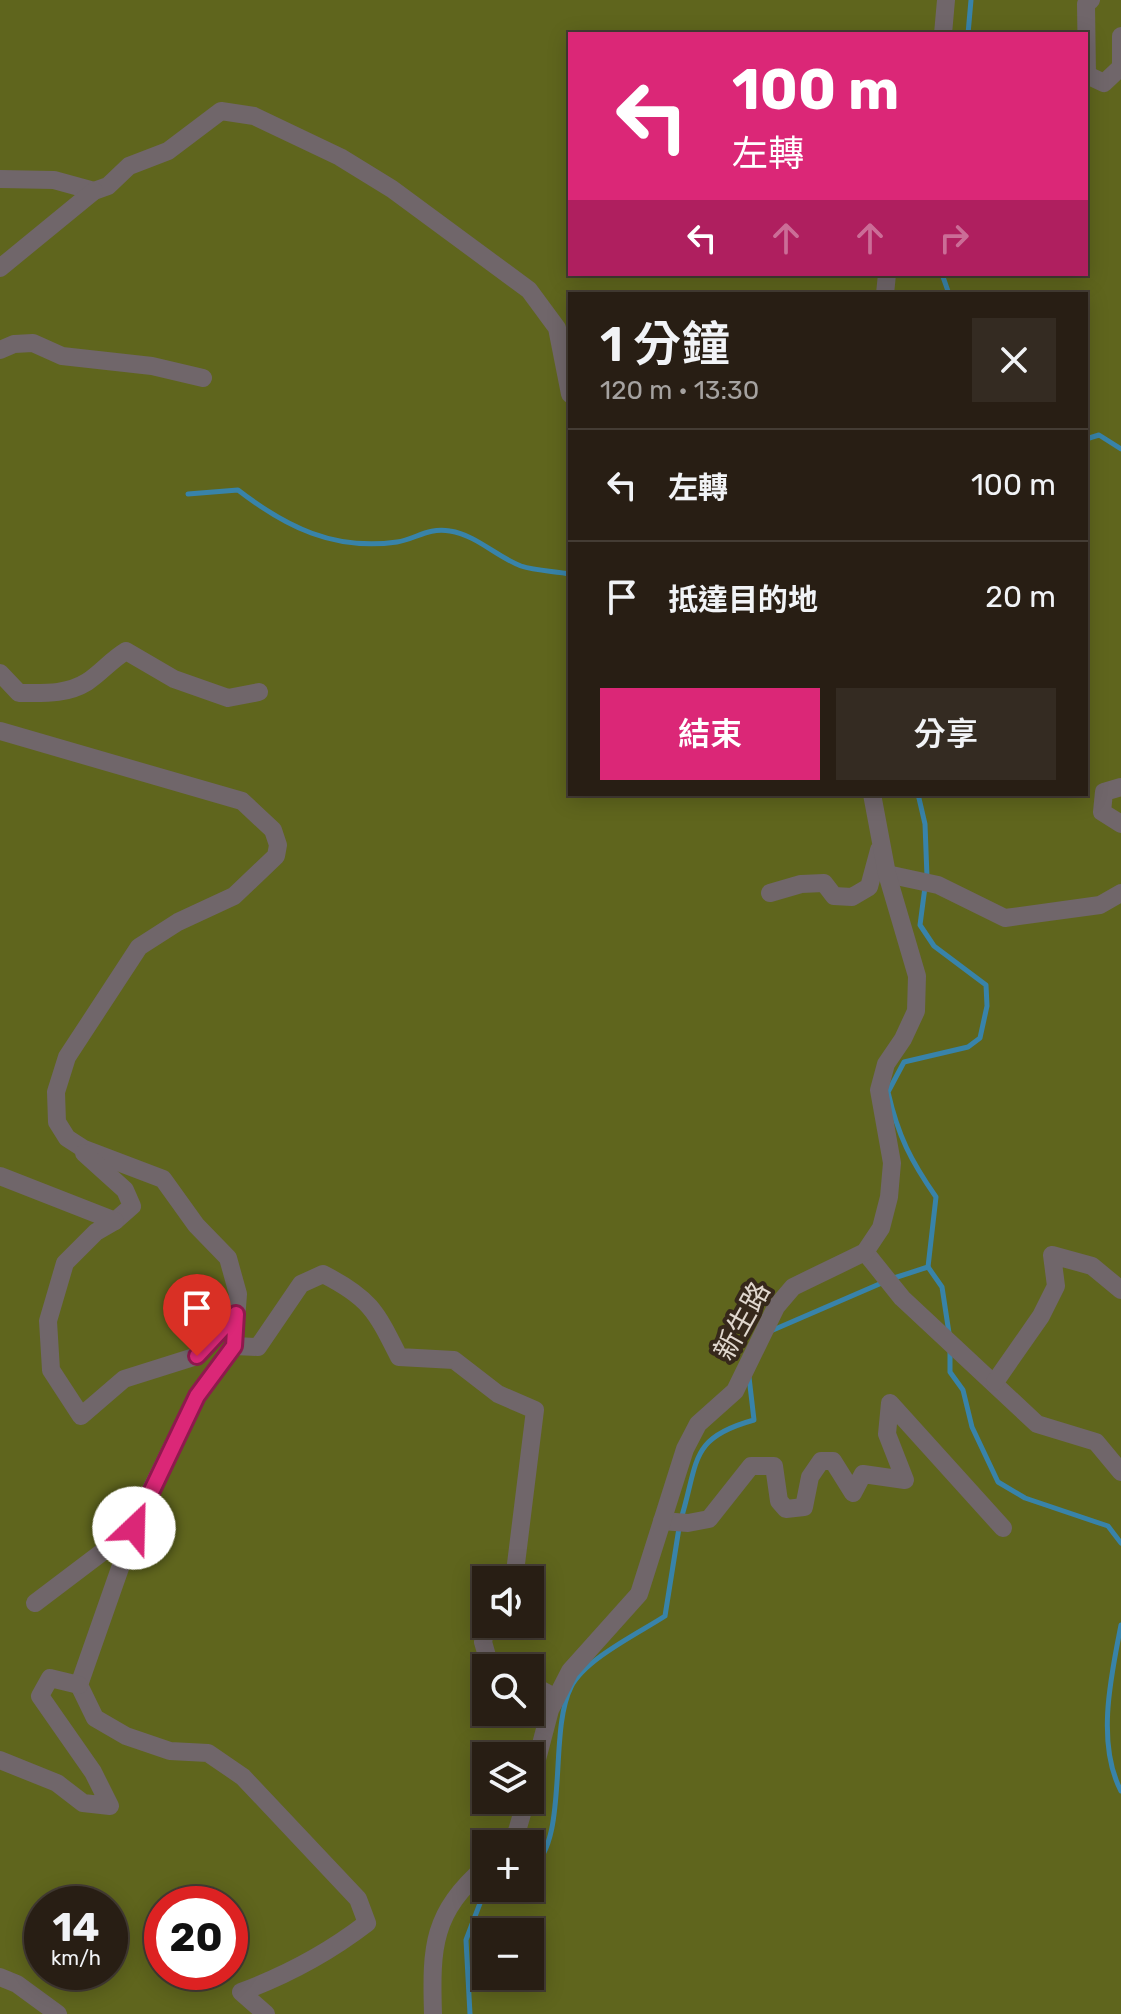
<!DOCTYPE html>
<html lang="zh-TW">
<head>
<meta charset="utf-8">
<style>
  body { margin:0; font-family:Rubik,"Noto Sans TC",sans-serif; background:#342b22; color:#f1f3f6; height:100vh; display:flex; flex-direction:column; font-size:30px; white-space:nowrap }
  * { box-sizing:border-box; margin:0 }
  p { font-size:26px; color:#a5a2a0 }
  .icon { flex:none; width:44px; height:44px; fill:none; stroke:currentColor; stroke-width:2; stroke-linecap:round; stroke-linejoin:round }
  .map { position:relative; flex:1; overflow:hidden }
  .sheet { position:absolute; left:568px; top:292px; width:520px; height:504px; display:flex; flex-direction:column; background:#281e14; border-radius:0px; box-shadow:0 4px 20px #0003,0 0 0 2px #443c34 }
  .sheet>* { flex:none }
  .guide { position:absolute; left:568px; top:32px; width:520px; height:244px; border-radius:0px; box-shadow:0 4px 20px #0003,0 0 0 2px #443c34; background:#db2777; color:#fff; overflow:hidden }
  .fabs { position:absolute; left:472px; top:1566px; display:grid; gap:16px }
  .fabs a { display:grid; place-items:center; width:72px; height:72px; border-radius:0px; background:#281e14; box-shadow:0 4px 20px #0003,0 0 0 2px #443c34; font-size:40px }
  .speed { position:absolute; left:24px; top:1886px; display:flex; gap:16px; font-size:40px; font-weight:700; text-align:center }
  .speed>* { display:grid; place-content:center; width:104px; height:104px; border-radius:50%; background:#281e14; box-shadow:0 4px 20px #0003,0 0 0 2px #443c34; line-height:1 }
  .speed small { font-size:20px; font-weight:400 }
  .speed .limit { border:12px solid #d22; background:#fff; color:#111 }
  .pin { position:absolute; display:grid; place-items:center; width:68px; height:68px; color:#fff; margin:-82px -34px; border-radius:50% 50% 50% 0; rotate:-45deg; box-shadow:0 0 8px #0007 }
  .pin .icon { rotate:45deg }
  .me { position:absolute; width:88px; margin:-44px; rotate:24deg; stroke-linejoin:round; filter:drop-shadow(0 0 6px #0008) }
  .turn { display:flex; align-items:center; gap:28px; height:168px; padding:0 32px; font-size:36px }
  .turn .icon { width:104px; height:104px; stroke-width:2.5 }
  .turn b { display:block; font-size:56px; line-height:68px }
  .lanes { display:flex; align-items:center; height:76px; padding:0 32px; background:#0003; justify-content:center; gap:40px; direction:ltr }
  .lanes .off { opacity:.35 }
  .round { display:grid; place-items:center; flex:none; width:84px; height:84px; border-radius:0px; background:#342b22 }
  .headline { display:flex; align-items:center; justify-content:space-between; height:136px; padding:0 32px }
  h1 { font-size:48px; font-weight:600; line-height:60px }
  .cta { display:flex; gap:16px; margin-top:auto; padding:16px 32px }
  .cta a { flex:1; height:92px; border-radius:0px; background:#db2777; color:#fff; font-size:32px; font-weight:600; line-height:92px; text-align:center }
  .cta a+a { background:#342b22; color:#f1f3f6 }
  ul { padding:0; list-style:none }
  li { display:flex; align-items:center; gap:24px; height:112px; padding:0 32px; border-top:2px solid #443c34 }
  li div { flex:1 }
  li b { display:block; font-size:30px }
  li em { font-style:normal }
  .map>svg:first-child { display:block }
  .forest { fill:#5f651d; fill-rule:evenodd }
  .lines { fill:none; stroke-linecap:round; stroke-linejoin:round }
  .stream { stroke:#3883a9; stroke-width:5 }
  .minor { stroke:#70666a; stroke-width:18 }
  .route-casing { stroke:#8e194d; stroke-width:20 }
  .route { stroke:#db2777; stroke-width:14 }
  .labels { text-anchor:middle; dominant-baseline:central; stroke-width:8; stroke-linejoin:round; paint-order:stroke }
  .street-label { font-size:28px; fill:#e0d7ce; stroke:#36281b }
</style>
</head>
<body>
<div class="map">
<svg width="1121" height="2014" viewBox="0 0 1121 2014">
  <rect width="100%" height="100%" fill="#36281b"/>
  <path class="forest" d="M0 0H1121V2014H0ZM570 34H1086V274H570ZM570 294H1086V794H570ZM486 1580H530V1624H486ZM486 1668H530V1712H486ZM486 1756H530V1800H486ZM486 1844H530V1888H486ZM42 1904H110V1972H42ZM162 1904H230V1972H162ZM486 1932H530V1976H486Z"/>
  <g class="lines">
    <g class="stream">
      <polyline points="968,34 971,0"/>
      <polyline points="942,274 949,294"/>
      <polyline points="1086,439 1099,435 1121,449"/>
      <path d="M188 494 238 490C286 527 334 551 397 542 416 539 428 527 450 531 476 535 497 557 521 566 536 571 555 571 570 574"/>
      <polyline points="918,794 925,824 927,877"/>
      <polyline points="928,1267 942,1287 949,1333"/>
      <path d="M894 1278 928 1267 936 1197C911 1161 898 1136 888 1092L904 1062 968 1047 980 1038 987 1006 986 985 934 946 920 925 925 887"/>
      <polyline points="773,1330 884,1282"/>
      <polyline points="950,1351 950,1372 963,1390 972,1427 998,1482 1025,1498 1108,1526 1121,1543"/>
      <path d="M681 1519C699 1460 689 1438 754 1420L749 1377"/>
      <path d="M1121 1625C1111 1676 1096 1743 1121 1791"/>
      <path d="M530 1870C570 1842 548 1732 571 1687 585 1659 639 1633 665 1616L679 1528"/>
      <polyline points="470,2014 466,1940 482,1898 500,1888"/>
    </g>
    <g class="minor">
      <polyline points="1091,0 1086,4 1087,75 1104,83 1121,67 1121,36"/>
      <polyline points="943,34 946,0"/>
      <polyline points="0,179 54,180 94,191 108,186 129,166 168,151 221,111 254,116 340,157 392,189 529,290 557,328 570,394"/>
      <polyline points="0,268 94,191"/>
      <polyline points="885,294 887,274"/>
      <polyline points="0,350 14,344 33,343 62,356 152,366 203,378"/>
      <path d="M0 673 19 693C43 693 66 695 87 682 101 673 111 660 126 651L174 679 228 698 259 692"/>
      <path d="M0 731 242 801 273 830 278 845 276 856 234 896 178 922 139 947 67 1057 56 1092 57 1122 67 1138 84 1149 163 1179 196 1225 228 1258 238 1294 234 1346 197 1396 139 1514 79 1685 95 1718 126 1736 170 1751 208 1753 243 1777 358 1899 367 1923C328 1953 287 1975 241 1992L266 2014"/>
      <polyline points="1121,787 1104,792 1102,812 1121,824"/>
      <polyline points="887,874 938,885 1005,918 1100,905 1121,893"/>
      <polyline points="770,893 801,884 824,883 834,896 852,897 869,887 879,850"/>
      <polyline points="84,1153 125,1190 132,1206 115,1221"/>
      <polyline points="0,1176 115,1221 96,1232 65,1263 48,1321 51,1370 81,1416 124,1379 197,1356 236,1314"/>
      <polyline points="865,1252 902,1298 1037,1424 1096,1442 1121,1472"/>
      <path d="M234 1346 258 1347 301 1284 323 1274C370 1298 376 1311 399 1357L454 1360 498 1394 535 1410 514 1580"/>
      <polyline points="995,1382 1041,1316 1056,1286 1052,1255 1092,1266 1121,1290"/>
      <polyline points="662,1521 688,1523 709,1519 751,1466 774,1466 779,1501 786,1509 804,1507 810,1477 821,1461 833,1461 853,1493 863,1474 905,1480 887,1434 890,1403 1003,1528"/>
      <polyline points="35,1603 134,1528"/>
      <polyline points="487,1624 483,1642 489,1663 498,1668"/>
      <polyline points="530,1684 556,1698"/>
      <polyline points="0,1760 57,1783 83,1803 110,1806 93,1772 40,1696 50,1678 79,1685"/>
      <polyline points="530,1786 550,1710 570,1671 639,1594 685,1449 698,1424 735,1391 776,1307 793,1287 865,1252 881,1228 889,1197 892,1163 879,1090 886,1064 903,1039 916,1011 917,976 887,874 872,794"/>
      <polyline points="508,1844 517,1831 526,1800"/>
      <polyline points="0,1977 17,1984 58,2014"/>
      <path d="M433 2014C431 1946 432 1913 486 1866"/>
    </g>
  </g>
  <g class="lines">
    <defs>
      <polyline id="route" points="134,1528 197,1396 234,1346 236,1314 197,1356"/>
    </defs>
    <use href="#route" class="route-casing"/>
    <use href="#route" class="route"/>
  </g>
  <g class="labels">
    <g class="street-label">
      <text transform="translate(742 1321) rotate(-61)">新生路</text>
    </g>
  </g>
</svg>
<div class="fabs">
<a><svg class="icon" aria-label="sound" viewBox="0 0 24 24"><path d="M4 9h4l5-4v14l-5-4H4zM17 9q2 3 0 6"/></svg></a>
<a><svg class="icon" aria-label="search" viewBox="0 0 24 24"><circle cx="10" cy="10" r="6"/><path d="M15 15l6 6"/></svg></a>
<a><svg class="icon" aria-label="layers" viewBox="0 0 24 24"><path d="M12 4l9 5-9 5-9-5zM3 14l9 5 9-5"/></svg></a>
<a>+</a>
<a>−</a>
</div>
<div class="speed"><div>14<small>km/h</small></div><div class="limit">20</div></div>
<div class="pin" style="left:197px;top:1356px;background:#d93025"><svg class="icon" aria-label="arrive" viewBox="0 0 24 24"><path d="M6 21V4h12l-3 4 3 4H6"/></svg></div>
<svg class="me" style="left:134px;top:1528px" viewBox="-20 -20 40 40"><circle r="19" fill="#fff"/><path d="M0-13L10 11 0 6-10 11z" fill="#db2777"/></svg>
<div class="guide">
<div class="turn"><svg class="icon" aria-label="left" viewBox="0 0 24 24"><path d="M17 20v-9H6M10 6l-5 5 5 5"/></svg><div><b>100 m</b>左轉</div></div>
<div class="lanes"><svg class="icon" aria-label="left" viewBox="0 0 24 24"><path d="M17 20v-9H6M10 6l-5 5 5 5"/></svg><svg class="icon off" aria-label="ahead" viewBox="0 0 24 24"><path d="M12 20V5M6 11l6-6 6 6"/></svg><svg class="icon off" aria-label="ahead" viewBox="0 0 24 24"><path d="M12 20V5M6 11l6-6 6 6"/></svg><svg class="icon off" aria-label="right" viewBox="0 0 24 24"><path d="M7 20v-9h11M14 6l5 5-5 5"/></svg></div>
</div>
<section class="sheet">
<div class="headline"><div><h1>1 分鐘</h1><p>120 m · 13:30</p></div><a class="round"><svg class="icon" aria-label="close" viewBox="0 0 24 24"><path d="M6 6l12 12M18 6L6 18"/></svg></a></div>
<ul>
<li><svg class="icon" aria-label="left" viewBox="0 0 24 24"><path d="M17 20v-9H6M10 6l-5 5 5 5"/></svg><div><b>左轉</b></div><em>100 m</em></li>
<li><svg class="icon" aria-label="arrive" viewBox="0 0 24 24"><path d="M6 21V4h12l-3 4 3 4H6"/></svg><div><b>抵達目的地</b></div><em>20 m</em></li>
</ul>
<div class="cta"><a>結束</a><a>分享</a></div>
</section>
</div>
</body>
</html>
